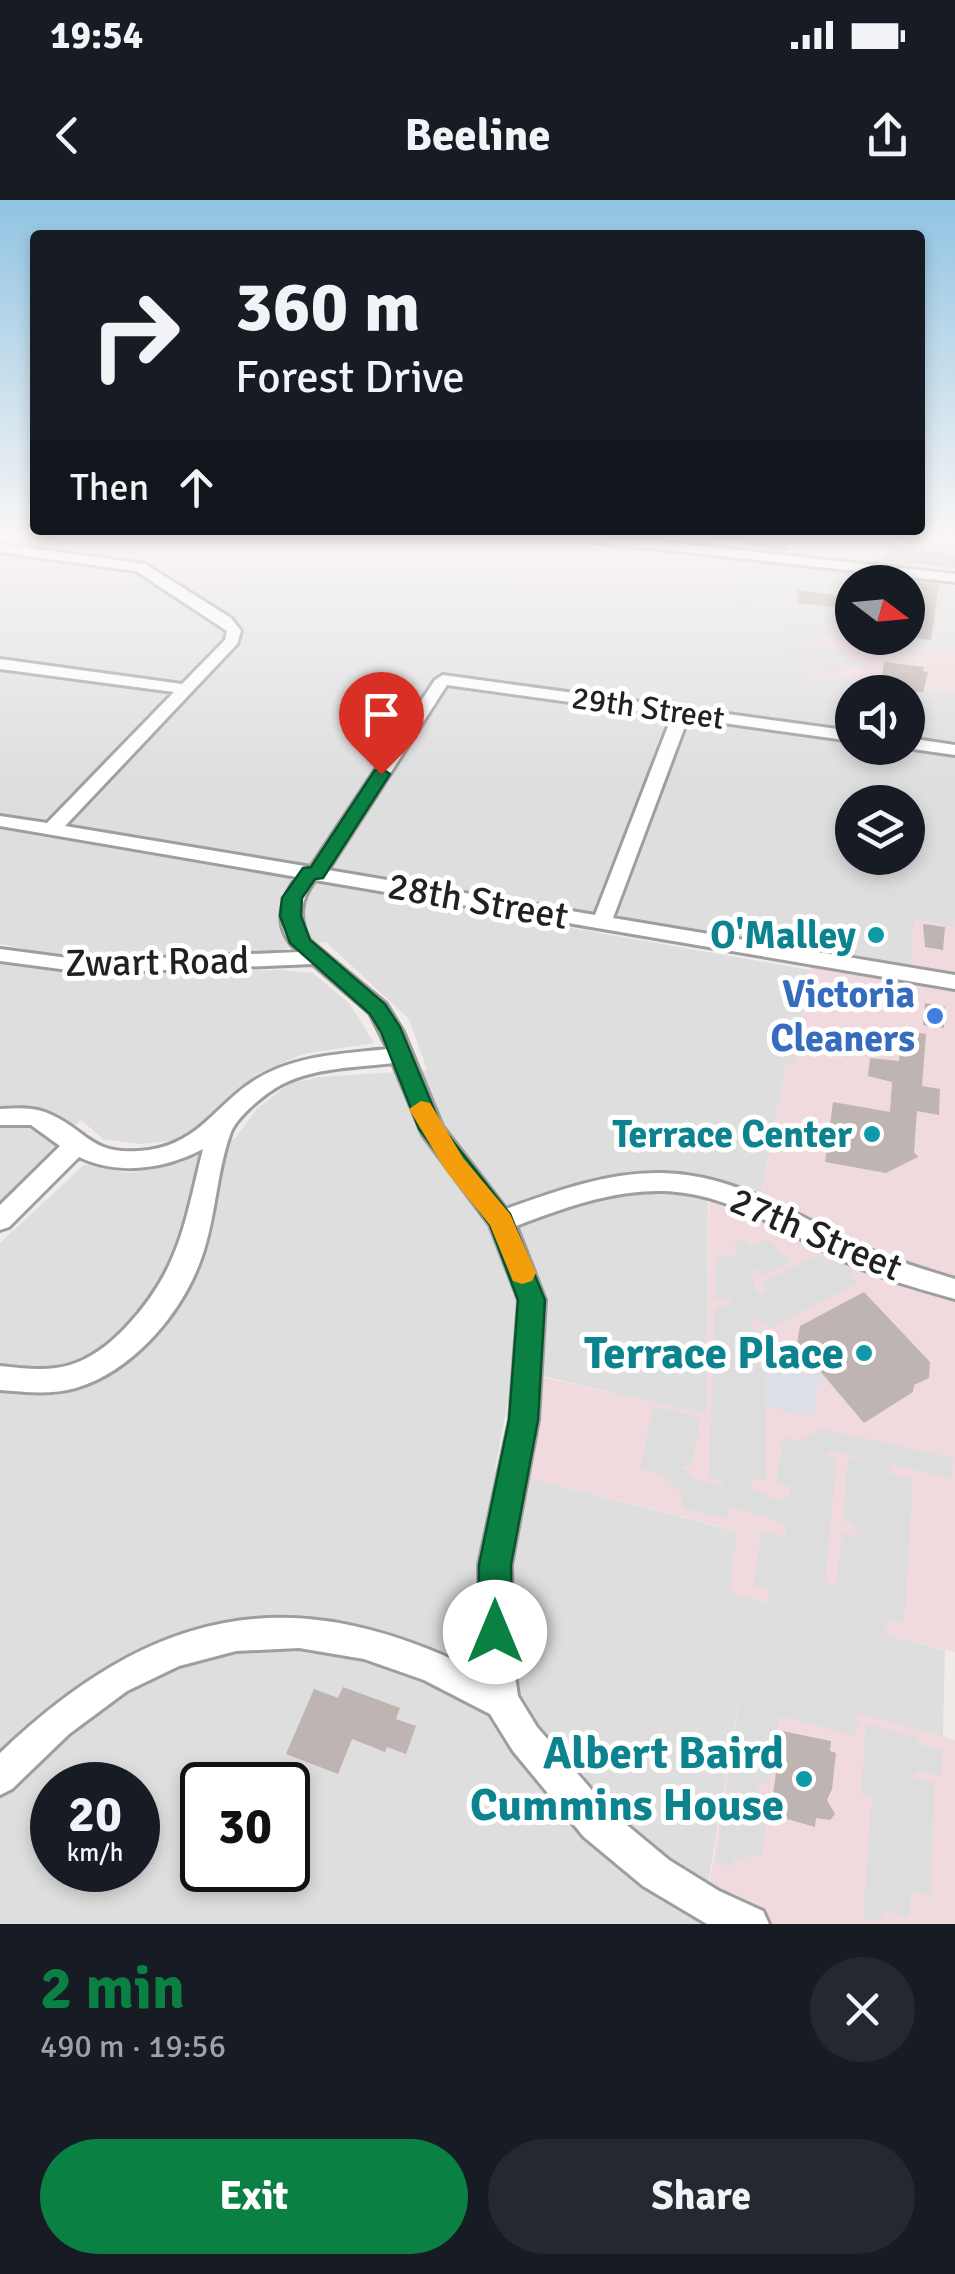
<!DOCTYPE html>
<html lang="en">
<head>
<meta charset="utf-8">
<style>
  body { margin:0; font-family:Signika,sans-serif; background:#242831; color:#f1f3f6; height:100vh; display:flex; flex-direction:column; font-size:38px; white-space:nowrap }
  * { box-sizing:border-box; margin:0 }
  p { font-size:32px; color:#9ea1a6 }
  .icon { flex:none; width:55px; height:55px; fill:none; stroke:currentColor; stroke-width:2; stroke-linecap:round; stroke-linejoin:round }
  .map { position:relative; height:1724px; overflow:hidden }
  .drawer { display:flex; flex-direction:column; background:#171b24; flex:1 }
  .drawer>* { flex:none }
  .hud { position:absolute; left:30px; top:30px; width:895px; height:305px; border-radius:10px; box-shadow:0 5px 15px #0003; background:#171b24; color:#f1f3f6; overflow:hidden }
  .needle { width:65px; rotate:106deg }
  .fabs { position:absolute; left:835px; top:365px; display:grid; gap:20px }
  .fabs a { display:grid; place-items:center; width:90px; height:90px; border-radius:50%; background:#171b24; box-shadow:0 5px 15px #0003; font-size:50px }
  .speed { position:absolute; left:30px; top:1562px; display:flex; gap:20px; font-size:50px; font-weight:700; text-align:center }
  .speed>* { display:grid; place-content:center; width:130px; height:130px; border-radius:50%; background:#171b24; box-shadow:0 5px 15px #0003; line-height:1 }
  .speed small { font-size:25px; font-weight:400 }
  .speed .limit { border:5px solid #111; border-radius:15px; background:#fff; color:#111 }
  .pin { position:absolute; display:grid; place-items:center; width:85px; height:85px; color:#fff; margin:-102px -42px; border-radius:50% 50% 50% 0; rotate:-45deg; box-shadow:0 0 10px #0007 }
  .pin .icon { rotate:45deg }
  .me { position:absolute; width:110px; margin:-55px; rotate:0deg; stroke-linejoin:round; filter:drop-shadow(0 0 8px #0008) }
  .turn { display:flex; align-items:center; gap:35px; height:210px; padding:0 40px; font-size:45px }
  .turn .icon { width:130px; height:130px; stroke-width:2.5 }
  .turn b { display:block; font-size:70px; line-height:85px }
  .then { display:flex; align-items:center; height:95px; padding:0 40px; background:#0003; gap:20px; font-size:38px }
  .round { display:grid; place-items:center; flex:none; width:105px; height:105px; border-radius:52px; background:#242831 }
  .head { display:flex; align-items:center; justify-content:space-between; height:170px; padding:0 40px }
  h1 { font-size:60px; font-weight:800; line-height:75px; color:#0b8043 }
  .button { display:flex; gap:20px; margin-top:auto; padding:20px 40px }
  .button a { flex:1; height:115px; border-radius:60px; background:#0b8043; color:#fff; font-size:40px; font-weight:800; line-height:115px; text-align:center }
  .button a+a { background:#242831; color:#f1f3f6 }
  .status { display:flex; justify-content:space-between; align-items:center; height:70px; padding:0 50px; background:#171b24; direction:ltr }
  .status svg { height:28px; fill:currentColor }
  header { display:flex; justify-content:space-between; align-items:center; height:130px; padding:0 40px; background:#171b24; font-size:45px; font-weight:800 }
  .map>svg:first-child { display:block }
  .residential { fill:#dfdedf; fill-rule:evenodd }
  .commercial { fill:#f0dade }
  .parking { fill:#ddd; fill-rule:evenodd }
  .plaza { fill:#dddfe7 }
  .building { fill:#beb4b1 }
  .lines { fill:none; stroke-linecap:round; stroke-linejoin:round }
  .minor-casing { stroke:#9e9e9e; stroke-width:6 }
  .minor { fill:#fff; fill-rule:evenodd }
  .route { fill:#0b8043; stroke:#07532c; stroke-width:2.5 }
  .slow { fill:#f59e0b }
  .culture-dot { fill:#0f9aa8; stroke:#fff; stroke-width:4 }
  .shop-dot { fill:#3f7fe0; stroke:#fff; stroke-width:4 }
  .labels { text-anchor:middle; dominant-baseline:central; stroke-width:10; stroke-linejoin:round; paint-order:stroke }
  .far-street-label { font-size:32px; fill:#212121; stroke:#fff }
  .street-label { font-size:38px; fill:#212121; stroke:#fff }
  .culture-label { font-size:38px; font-weight:bold; fill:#0d838f; stroke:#fff; text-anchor:end }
  .shop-label { font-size:38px; font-weight:bold; fill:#366cbe; stroke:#fff; text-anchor:end }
  .near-culture-label { font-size:45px; font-weight:bold; fill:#0d838f; stroke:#fff; text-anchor:end }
</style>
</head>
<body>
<div class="status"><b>19:54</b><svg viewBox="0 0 49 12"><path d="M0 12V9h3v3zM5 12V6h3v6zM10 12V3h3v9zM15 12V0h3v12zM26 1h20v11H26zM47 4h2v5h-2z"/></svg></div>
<header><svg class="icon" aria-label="back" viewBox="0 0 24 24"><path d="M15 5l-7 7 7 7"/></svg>Beeline<svg class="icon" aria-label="share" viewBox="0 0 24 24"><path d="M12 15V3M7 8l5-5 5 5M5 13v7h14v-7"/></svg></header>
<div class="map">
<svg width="955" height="1724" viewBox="0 0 955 1724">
  <rect width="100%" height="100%" fill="#f1ece9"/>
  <g class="residential">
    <path d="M0 338H574L955 381V453L816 436 807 472 955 492V547L908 540V492H852V533L438 478 311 666 0 616ZM852 382H908V438H852Z"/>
    <polygon points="813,338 904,338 955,345 955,376 806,359"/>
    <polygon points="451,485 672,516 595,713 330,668"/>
    <path d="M690 518 852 539V548H908L955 553V727L915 720 910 768 616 718ZM852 602H908V658H852Z"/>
    <path d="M0 627 810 770 795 865 786 864 762 992 708 977 707 1216 514 1169 495 1269 739 1332 730 1392 945 1450 943 1537 742 1484 701 1724H0V1043L84 965 130 973 180 963 235 938 258 908 289 884 319 877 427 870 409 819 326 742 269 751 110 761 67 758 0 744ZM52 1585H138V1670H52ZM202 1585H288V1670H202Z"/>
    <polygon points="0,764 87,773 280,770 313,773 349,803 374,843 303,854 255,875 220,912 179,940 140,944 103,939 81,920 0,1001"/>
  </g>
  <g class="commercial">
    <polygon points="816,436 955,453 955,492 806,472"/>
    <polygon points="914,720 955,727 955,776 910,768"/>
    <polygon points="812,758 955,782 955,1452 729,1392 738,1331 511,1273 529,1174 707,1215 709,989 760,1004 786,863 795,864"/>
    <polygon points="742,1483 955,1540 955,1724 750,1724 706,1704"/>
  </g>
  <g class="parking">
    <polygon points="795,338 868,338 864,357 809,351 806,358 789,356"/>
    <polygon points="753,362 859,375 900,377 899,382 852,385 776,376 777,371 764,369 748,416 852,429 852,435 731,420"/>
    <polygon points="799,446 844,449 854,460 867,463 865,468 841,465 838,473 805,468 809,455 802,467 779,464 784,451 796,453"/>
    <polygon points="813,597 840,605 836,617 852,620 852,639 805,632"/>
    <polygon points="824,643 852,645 852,658 908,658 908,653 942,658 941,672 825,658 821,682 929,698 923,720 784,695 780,685 790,652 822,648"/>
    <path d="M743 1039 752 1047 769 1039 790 1062 765 1075 753 1067V1086L759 1093 767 1092 761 1083 819 1055 827 1064 833 1060 852 1070 850 1075 858 1083 770 1128 756 1119 750 1124 752 1129 765 1130V1153L750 1155 756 1164 765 1165 766 1280 751 1279 753 1290 778 1300 790 1296 791 1286 776 1283 784 1237 799 1241 822 1229 953 1258 952 1279 895 1265 889 1267 891 1274 913 1279 904 1423 889 1420 885 1434 769 1403V1390L753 1385 762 1332 785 1336 786 1328 781 1322 733 1307 729 1308 727 1319 681 1308 683 1295 665 1276 640 1268 654 1206 701 1217 691 1267H680L695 1279 724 1285V1281L709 1278 715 1107 733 1105 729 1099 715 1098 717 1054 731 1057 739 1054 733 1045ZM834 1250 863 1259 848 1258 843 1321 853 1324 857 1333 855 1336 842 1333 836 1385 825 1382 837 1259 824 1253Z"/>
    <polygon points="742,1483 858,1514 856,1536 779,1516 775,1551 744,1558 744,1565 749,1567 772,1564 770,1585 758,1582 756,1590 769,1594 762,1655 735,1659 730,1667 716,1662"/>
    <polygon points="866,1524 919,1538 918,1544 942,1550 942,1576 916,1570 915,1578 934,1583 931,1696 911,1691 909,1718 884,1710 879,1722 863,1718 872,1597 861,1594"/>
  </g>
  <polygon class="plaza" points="765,1165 807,1174 815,1170 825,1181 817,1185 813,1217 765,1206"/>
  <g class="building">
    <polygon points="750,338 782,338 792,339 788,351 750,347"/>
    <polygon points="888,346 955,354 955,368 885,361"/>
    <polygon points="909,381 939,384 931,440 908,437"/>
    <polygon points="798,390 852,397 852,409 797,403"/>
    <polygon points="884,462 924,467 923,471 928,472 923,492 880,492"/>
    <polygon points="923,724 945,727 943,750 925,747"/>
    <polygon points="925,803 945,807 944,828 923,825"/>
    <polygon points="902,830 926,834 922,886 940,889 939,915 917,911 914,952 918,957 886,973 825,962 833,902 890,912 892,882 868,876 870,858 899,861"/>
    <polygon points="864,1092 930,1162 929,1178 914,1185 913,1192 864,1223 797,1144 800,1126"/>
    <polygon points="343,1487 400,1508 396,1519 416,1526 406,1554 387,1547 385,1552 352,1539 338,1574 286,1554 314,1489 338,1498"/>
    <polygon points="782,1531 831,1541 830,1551 836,1553 832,1589 827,1600 835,1614 830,1620 816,1618 815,1627 766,1613 769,1592 773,1594"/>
  </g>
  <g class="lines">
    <defs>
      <g id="minor">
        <polygon points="587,338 629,338 955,374 955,382 594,342"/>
        <path d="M0 344 145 364 231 418 241 431 237 444 65 626 311 667 435 480 443 475 852 531V541L688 518 613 718 955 775V789L315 680C300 700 298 717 309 740L386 804 403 832 442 926 506 1009C556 991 608 972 662 973 735 974 797 1016 861 1046 891 1060 923 1069 955 1079V1099C916 1088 876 1077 840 1059 783 1031 729 993 663 991 612 990 563 1008 516 1026L545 1100 538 1220 511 1365 514 1469 518 1496 537 1527 610 1611 669 1660 719 1691 763 1711 769 1724H707L643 1686 584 1637 513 1551 490 1514 424 1480 364 1459 299 1448 236 1451 179 1466 127 1491 69 1534 12 1589 0 1595V1553C152 1408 291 1377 481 1473L479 1365 510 1220 519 1100 490 1025 423 935 393 863C352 868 303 867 268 893 257 901 236 919 231 932 216 972 216 1019 201 1059 182 1113 133 1171 76 1188 52 1195 25 1192 0 1190V1166C22 1168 48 1172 70 1165 93 1158 111 1143 127 1126 180 1069 185 1022 203 949 165 969 119 976 79 957L9 1027 0 1030V1005L60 946 31 925H0V909C16 908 30 907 45 912 89 929 88 958 149 950 201 942 216 904 255 880 295 855 342 854 388 849L370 813 313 764 91 773 0 761V749L91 761 299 752C272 728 279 702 297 677L0 626V616L47 623 174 492 0 469V459L182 484 225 440 227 431 136 371 0 352ZM447 485 672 516 595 715 328 670Z"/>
        <polygon points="908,538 955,545 955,555 906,548"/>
      </g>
    </defs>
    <use href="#minor" class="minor-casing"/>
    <use href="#minor" class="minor"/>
  </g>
  <linearGradient id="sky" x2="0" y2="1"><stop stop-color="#90c4e3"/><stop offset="0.58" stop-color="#f9f6f5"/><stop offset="1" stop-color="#f9f6f5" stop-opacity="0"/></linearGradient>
  <rect width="955" height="579" fill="url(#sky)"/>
  <polygon class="route" points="381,568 390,574 323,678 315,679 302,698 301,716 310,740 385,804 400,827 441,926 510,1014 545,1100 538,1220 511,1365 512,1432 507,1444 495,1448 483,1444 478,1432 479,1365 509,1220 518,1100 490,1025 419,929 381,832 370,814 290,743 280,716 282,698 303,668 311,667 375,570"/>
  <polygon class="slow" points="421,901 430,903 463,958 510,1014 536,1073 532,1081 522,1084 513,1081 490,1025 446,971 409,909"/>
  <g class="culture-dot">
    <circle cx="876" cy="735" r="10"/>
    <circle cx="872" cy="934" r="10"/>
    <circle cx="864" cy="1153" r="10"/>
    <circle cx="804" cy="1579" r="10"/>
  </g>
  <circle class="shop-dot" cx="935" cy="816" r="10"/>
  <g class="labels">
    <g class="far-street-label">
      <text transform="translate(648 508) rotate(8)">29th Street</text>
    </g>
    <g class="street-label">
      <text transform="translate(478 701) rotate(10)">28th Street</text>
      <text transform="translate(157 762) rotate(-1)">Zwart Road</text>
      <text transform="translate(816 1034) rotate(23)">27th Street</text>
    </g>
    <g class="culture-label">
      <text x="856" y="735">O'Malley</text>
      <text x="852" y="934">Terrace Center</text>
    </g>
    <g class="shop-label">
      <text x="915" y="794">Victoria<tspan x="915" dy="44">Cleaners</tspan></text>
    </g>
    <g class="near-culture-label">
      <text x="844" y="1153">Terrace Place</text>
      <text x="784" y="1553">Albert Baird<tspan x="784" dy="52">Cummins House</tspan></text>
    </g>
  </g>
</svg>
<div class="fabs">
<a><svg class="needle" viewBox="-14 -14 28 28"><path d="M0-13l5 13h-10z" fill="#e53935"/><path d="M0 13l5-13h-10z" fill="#9ea1a6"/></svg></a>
<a><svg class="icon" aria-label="sound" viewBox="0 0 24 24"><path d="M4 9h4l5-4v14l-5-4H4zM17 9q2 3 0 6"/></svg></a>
<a><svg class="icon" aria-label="layers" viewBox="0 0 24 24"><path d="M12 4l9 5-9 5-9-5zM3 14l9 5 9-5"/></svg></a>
</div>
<div class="speed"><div>20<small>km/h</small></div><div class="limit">30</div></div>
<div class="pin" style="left:381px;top:574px;background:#d93025"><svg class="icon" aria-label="arrive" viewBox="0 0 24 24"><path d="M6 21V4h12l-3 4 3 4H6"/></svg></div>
<svg class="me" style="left:495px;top:1432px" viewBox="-20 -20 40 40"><circle r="19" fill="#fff"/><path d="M0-13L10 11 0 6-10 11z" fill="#0b8043"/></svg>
<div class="hud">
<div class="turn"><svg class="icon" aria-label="right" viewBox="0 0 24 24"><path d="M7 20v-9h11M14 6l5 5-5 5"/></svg><div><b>360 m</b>Forest Drive</div></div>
<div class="then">Then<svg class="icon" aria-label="ahead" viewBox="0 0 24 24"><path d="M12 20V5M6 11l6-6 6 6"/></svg></div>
</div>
</div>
<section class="drawer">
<div class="head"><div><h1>2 min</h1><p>490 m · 19:56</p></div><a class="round"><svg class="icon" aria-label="close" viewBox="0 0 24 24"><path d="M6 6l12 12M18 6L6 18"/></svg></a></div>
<div class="button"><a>Exit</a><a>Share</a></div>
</section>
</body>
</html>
